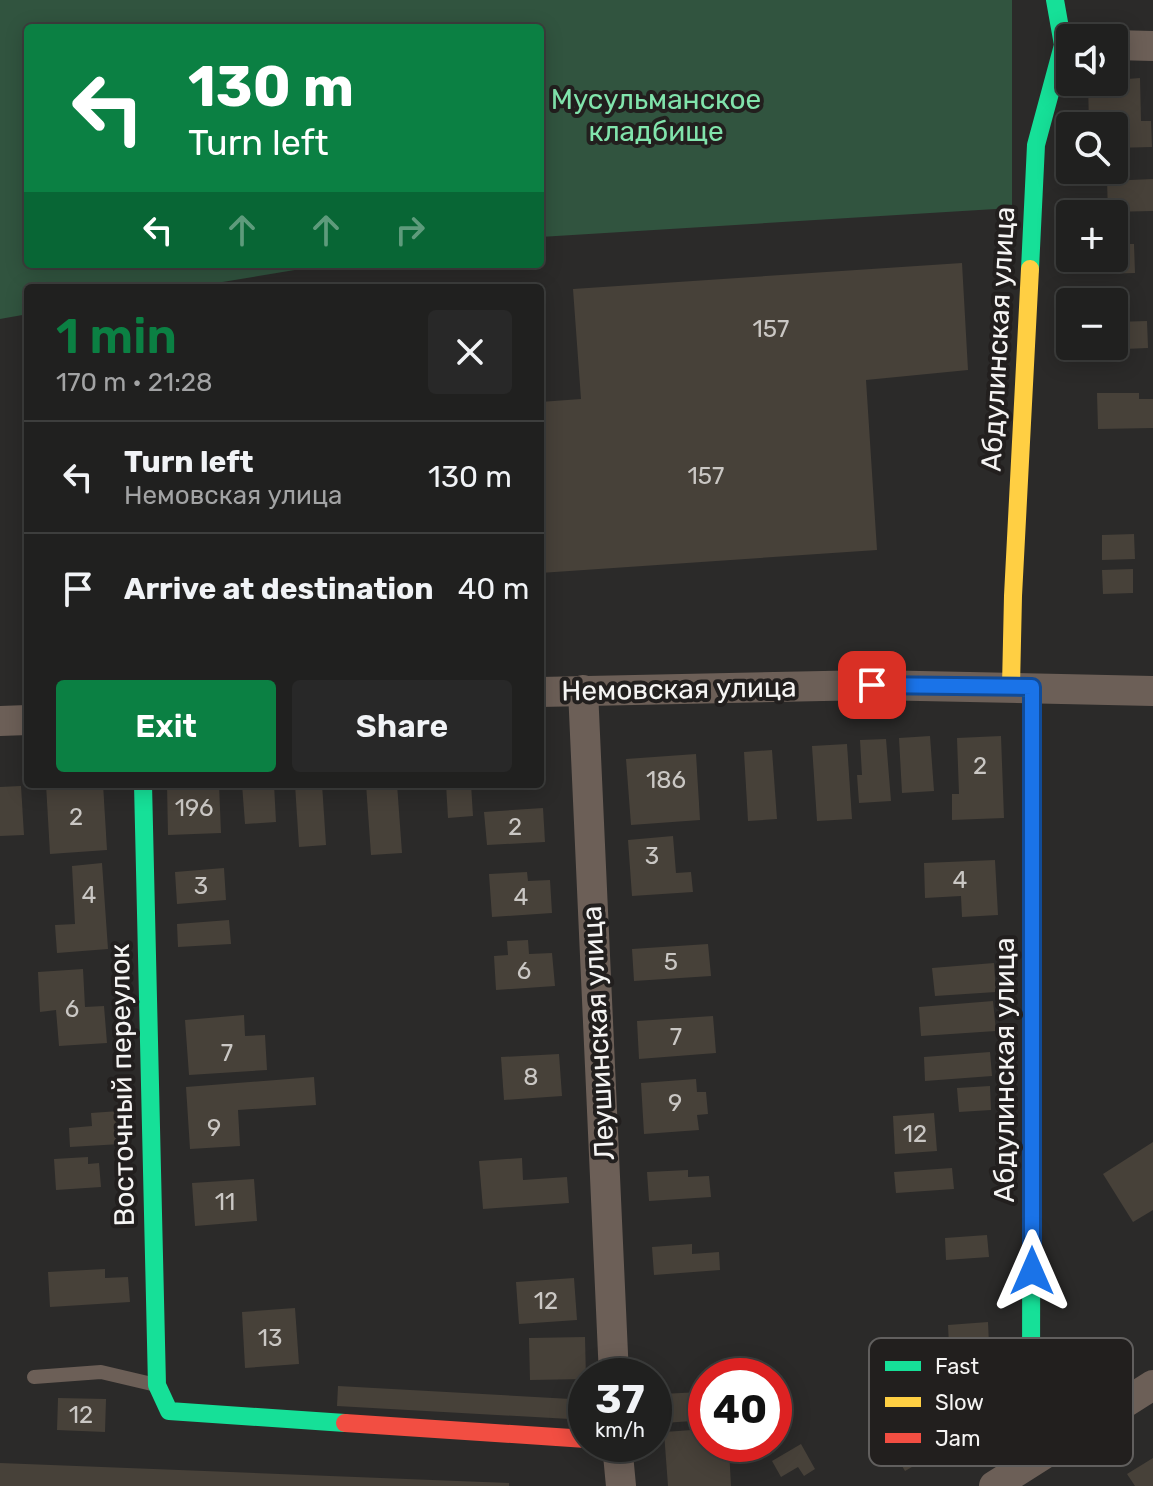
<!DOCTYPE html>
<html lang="en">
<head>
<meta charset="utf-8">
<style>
  body { margin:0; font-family:Rubik,sans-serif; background:#282828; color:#f1f3f6; height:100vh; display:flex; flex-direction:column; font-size:30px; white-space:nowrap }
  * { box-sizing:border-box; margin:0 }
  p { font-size:26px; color:#a2a3a4 }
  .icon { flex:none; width:44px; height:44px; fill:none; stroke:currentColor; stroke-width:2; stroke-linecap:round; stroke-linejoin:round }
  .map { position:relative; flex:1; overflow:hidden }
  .drawer { position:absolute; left:24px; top:284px; width:520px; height:504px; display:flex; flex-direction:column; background:#20201f; border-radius:8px; box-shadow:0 4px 20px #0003,0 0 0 2px #3d3e3d }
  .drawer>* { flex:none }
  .top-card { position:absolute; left:24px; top:24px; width:520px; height:244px; border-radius:8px; box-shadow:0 4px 20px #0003,0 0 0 2px #3d3e3d; background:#0b8043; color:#fff; overflow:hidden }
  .tools { position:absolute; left:1056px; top:24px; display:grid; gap:16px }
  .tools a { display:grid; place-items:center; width:72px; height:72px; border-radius:8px; background:#20201f; box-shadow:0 4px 20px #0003,0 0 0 2px #3d3e3d; font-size:40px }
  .speed { position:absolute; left:568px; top:1358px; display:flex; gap:16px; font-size:40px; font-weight:700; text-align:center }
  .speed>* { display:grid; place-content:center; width:104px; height:104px; border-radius:50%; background:#20201f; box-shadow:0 4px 20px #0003,0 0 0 2px #3d3e3d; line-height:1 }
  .speed small { font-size:20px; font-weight:400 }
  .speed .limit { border:12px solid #d22; background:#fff; color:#111 }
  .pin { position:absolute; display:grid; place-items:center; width:68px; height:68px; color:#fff; margin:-34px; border-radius:16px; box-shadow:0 4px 12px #0006 }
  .me { position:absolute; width:88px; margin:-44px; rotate:0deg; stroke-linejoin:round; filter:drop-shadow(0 0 6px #0008) }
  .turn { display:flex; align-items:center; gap:28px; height:168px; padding:0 32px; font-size:36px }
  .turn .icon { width:104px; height:104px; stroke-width:2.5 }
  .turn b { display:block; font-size:56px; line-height:68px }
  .lanes { display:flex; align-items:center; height:76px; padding:0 32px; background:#0003; justify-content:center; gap:40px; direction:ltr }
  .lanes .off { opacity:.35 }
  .round { display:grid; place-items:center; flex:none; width:84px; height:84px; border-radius:8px; background:#282828 }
  .overview { display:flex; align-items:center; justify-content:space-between; height:136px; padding:0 32px }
  h1 { font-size:48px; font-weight:600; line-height:60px; color:#0b8043 }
  .action { display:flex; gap:16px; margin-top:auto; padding:16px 32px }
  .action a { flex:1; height:92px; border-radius:8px; background:#0b8043; color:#fff; font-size:32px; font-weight:600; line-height:92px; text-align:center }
  .action a+a { background:#282828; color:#f1f3f6 }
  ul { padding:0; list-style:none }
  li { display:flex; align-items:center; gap:24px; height:112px; padding:0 32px; border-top:2px solid #3d3e3d }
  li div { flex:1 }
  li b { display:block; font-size:30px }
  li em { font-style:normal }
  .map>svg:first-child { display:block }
  .green { fill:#31543f }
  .building { fill:#474139 }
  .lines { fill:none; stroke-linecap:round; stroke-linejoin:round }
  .lane { stroke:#6c5f57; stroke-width:14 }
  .street { stroke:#6c5f57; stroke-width:30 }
  .fast { stroke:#16e098; stroke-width:18 }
  .slow { stroke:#ffcf43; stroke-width:18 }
  .jam { stroke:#f24e42; stroke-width:18 }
  .route-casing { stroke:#114b97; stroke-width:20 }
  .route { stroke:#1a73e8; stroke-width:14 }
  .labels { text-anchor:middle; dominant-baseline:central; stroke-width:8; stroke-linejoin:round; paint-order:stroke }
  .number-label { font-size:24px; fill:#cac7c4 }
  .park-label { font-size:28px; fill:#81e4ac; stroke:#221f1e }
  .street-label { font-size:28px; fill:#f5f4f3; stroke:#221f1e }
  .key { fill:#221f1e; stroke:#615f5e; stroke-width:2 }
  .key-label { font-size:22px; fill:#f5f4f3 }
</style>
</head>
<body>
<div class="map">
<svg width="1153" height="1486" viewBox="0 0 1153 1486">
  <rect width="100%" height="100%" fill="#2b2a29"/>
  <polygon class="green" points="0,0 1012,0 1012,208 540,237 540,28 28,28 28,264 331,264 186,288 28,288 28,314 0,319"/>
  <g class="building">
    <polygon points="1140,78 1141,121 1151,121 1152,147 1114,148 1114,126 1089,126 1088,82"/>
    <polygon points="1153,179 1153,211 1108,212 1107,181"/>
    <polygon points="1114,244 1134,244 1135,273 1099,274 1099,258 1114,258"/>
    <polygon points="962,263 968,370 866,380 877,550 540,573 540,402 581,399 573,289"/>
    <polygon points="1147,321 1148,348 1101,350 1101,346 1114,346 1114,322"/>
    <polygon points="1097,393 1139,393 1139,399 1153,399 1153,428 1098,429"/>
    <polygon points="1134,534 1135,559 1102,560 1102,535"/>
    <polygon points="1133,569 1133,593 1103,594 1102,570"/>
    <polygon points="930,736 934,791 902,793 899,738"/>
    <polygon points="1001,736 1004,818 952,820 952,794 959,794 957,738"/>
    <polygon points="886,739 891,801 859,803 857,775 862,775 860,740"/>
    <polygon points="847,744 852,819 817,821 812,746"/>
    <polygon points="772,750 777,819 748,821 744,752"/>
    <polygon points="696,754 700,820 631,825 626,759"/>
    <polygon points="46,784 103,784 107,850 50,854"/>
    <polygon points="167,784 219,784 221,833 168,835"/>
    <polygon points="242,784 274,784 276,822 245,824"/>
    <polygon points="295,784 322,784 326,845 299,847"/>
    <polygon points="366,784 397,784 402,853 371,855"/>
    <polygon points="446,784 471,784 473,816 448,818"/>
    <polygon points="21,786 24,835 0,836 0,787"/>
    <polygon points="543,808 545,842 487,845 484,812"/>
    <polygon points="673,836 676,873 691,872 693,892 632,896 628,840"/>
    <polygon points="995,860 998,915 962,917 961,896 925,898 924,863"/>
    <polygon points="102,863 108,949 57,953 55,925 75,924 72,866"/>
    <polygon points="224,868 226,900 177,904 175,872"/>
    <polygon points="527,872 528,881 550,880 552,913 492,917 489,874"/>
    <polygon points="229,920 231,944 178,947 177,924"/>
    <polygon points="528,940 529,954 552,953 555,986 496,990 494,956 508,955 507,941"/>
    <polygon points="708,944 711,976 634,981 632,949"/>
    <polygon points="994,963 996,992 935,996 932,968"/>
    <polygon points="83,969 85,1007 104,1006 107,1043 59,1046 56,1010 40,1012 38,972"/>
    <polygon points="993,1001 996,1031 921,1036 919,1007"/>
    <polygon points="244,1015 245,1036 265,1035 267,1070 189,1075 185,1020"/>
    <polygon points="713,1016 716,1053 639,1059 637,1021"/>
    <polygon points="990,1052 992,1076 925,1081 924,1057"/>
    <polygon points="559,1054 562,1096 504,1100 501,1057"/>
    <polygon points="314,1077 316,1105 238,1110 240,1146 190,1149 186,1087"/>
    <polygon points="696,1079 697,1092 706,1092 708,1114 697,1115 699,1130 644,1134 641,1083"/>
    <polygon points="990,1086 991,1110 959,1112 957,1088"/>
    <polygon points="119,1111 121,1144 70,1147 69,1128 92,1126 91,1113"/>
    <polygon points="934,1113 937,1151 895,1154 893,1116"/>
    <polygon points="1153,1142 1153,1210 1133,1222 1103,1174"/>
    <polygon points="88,1157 88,1164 99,1163 101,1187 56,1190 54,1159"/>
    <polygon points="522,1158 523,1180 567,1177 569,1203 483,1209 479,1161"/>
    <polygon points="952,1168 954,1189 896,1193 894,1172"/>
    <polygon points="688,1170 688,1177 709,1176 711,1197 649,1201 647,1172"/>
    <polygon points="254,1179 257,1221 195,1226 192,1183"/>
    <polygon points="987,1235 989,1257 946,1260 945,1238"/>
    <polygon points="692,1244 692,1254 719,1252 720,1270 654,1275 652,1247"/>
    <polygon points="105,1269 105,1278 128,1277 130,1302 50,1307 48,1272"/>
    <polygon points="574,1278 577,1320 519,1324 516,1282"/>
    <polygon points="295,1308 299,1364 245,1368 242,1312"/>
    <polygon points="988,1322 989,1344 949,1346 948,1325"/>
    <polygon points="585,1337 586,1379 530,1380 529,1338"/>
    <polygon points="700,1382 706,1382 706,1420 664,1423 662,1394 700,1392"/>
    <polygon points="338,1386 571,1399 570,1419 337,1406"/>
    <polygon points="922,1396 950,1445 905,1471 889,1444 902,1436 891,1415"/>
    <polygon points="58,1398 106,1399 105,1432 57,1430"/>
    <polygon points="706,1429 706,1444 744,1444 744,1448 729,1449 731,1486 668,1486 664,1432"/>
    <polygon points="801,1444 815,1469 804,1476 798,1467 781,1477 772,1461"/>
    <polygon points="1153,1458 1153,1486 1135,1486 1127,1474"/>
    <polygon points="0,1463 509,1483 509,1486 0,1486"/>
  </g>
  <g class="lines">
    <polyline class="lane" points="34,1377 101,1372 152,1384"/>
    <g class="street">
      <polyline points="1114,45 1153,46"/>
      <polyline points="583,690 614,1376"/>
      <polyline points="540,692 872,685 1153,691"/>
      <polyline points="0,721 28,720"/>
      <polyline points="617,1444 621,1486"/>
      <polyline points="994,1486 1153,1385"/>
    </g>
    <g class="fast">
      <polyline points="1030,269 1036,145 1063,45 1055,0"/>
      <polyline points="1032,687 1031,1394 1040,1424 1055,1448"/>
      <polyline points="143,784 157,1385 169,1411 345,1423"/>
    </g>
    <polyline class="slow" points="1011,686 1013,596 1030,269"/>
    <polyline class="jam" points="345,1423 586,1439"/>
  </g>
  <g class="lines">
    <defs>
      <polyline id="route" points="872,685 1032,687 1032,1271"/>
    </defs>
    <use href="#route" class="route-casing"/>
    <use href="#route" class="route"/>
  </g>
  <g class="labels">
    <g class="number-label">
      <text x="771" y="329">157</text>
      <text x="706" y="476">157</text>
      <text x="980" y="766">2</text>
      <text x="666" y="780">186</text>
      <text x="194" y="808">196</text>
      <text x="76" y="817">2</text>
      <text x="515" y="827">2</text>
      <text x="652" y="856">3</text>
      <text x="960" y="880">4</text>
      <text x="201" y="886">3</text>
      <text x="89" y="895">4</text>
      <text x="521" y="897">4</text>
      <text x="671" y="962">5</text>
      <text x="524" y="971">6</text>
      <text x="72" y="1009">6</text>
      <text x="676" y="1037">7</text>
      <text x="227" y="1053">7</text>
      <text x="531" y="1077">8</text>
      <text x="675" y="1103">9</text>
      <text x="214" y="1128">9</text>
      <text x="915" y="1134">12</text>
      <text x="225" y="1202">11</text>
      <text x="546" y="1301">12</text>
      <text x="270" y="1338">13</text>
      <text x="81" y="1415">12</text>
    </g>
    <g class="park-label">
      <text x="656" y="99">Мусульманское<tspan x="656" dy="32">кладбище</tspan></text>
    </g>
    <g class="street-label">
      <text transform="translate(998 339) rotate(-87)">Абдулинская улица</text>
      <text transform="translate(679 689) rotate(-1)">Немовская улица</text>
      <text transform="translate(598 1033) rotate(-93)">Леушинская улица</text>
      <text transform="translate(1004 1070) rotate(-90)">Абдулинская улица</text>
      <text transform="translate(122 1085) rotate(-91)">Восточный переулок</text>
    </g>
  </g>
  <rect x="869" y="1338" width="264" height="128" rx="12" class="key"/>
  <rect x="885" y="1361" width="36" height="10" fill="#16e098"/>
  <rect x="885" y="1397" width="36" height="10" fill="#ffcf43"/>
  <rect x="885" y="1433" width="36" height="10" fill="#f24e42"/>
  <g class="key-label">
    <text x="935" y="1374">Fast</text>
    <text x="935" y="1410">Slow</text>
    <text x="935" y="1446">Jam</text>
  </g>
</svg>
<div class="tools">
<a><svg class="icon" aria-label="sound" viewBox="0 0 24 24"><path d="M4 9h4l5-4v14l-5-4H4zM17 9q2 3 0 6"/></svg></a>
<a><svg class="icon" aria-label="search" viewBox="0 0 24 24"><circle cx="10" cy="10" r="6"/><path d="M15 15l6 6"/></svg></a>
<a>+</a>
<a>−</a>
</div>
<div class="speed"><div>37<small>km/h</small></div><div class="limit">40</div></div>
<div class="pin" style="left:872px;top:685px;background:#d93025"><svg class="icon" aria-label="arrive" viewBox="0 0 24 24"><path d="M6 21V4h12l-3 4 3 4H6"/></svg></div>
<svg class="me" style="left:1032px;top:1271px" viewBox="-20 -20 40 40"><path d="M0-17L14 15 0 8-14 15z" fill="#1a73e8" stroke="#fff" stroke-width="4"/></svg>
<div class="top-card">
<div class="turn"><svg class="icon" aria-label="left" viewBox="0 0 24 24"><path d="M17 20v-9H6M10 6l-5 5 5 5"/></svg><div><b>130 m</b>Turn left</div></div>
<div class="lanes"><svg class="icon" aria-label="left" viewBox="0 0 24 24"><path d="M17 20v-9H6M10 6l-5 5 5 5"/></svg><svg class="icon off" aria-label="ahead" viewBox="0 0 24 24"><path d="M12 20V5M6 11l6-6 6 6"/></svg><svg class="icon off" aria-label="ahead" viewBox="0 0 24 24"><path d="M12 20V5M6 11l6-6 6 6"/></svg><svg class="icon off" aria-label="right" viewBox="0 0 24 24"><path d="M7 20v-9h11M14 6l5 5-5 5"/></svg></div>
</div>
<section class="drawer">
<div class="overview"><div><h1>1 min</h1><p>170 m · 21:28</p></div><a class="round"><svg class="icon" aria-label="close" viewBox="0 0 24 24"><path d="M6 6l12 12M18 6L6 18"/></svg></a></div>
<ul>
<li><svg class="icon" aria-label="left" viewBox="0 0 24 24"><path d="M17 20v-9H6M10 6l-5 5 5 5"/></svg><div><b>Turn left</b><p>Немовская улица</p></div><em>130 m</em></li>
<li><svg class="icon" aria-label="arrive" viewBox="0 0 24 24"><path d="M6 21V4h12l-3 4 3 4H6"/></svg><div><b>Arrive at destination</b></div><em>40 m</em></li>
</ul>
<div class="action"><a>Exit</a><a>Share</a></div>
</section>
</div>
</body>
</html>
